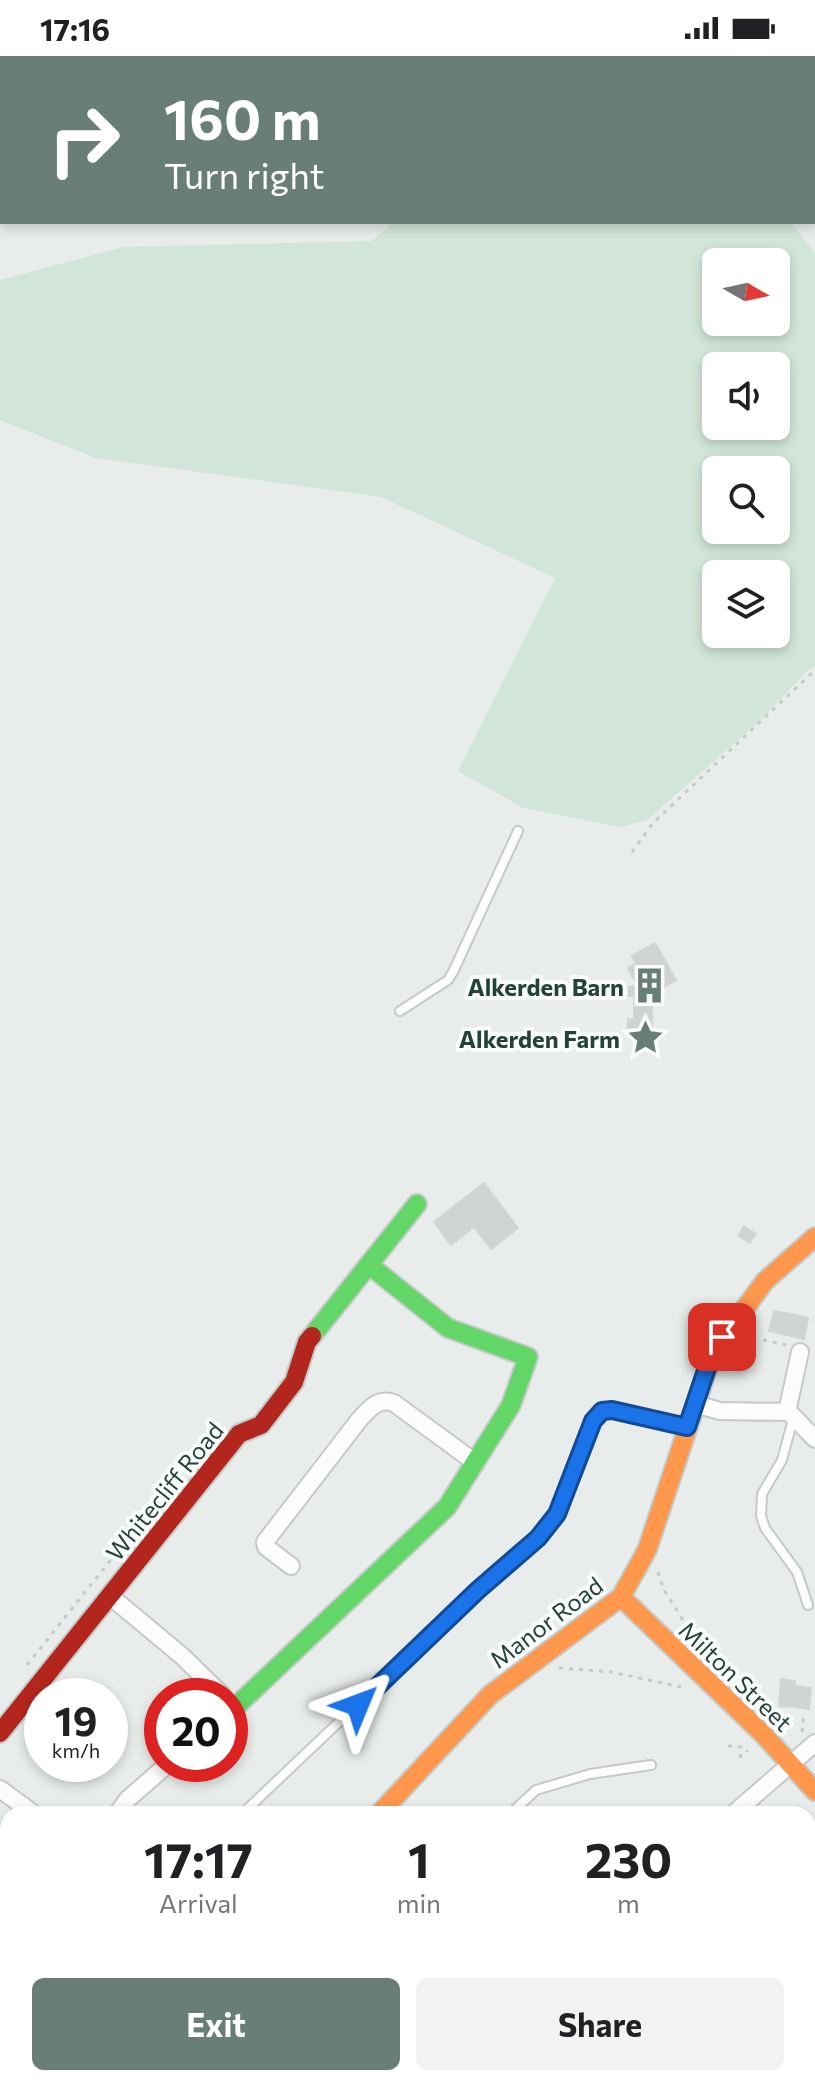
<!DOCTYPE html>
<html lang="en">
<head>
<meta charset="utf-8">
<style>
  body { margin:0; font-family:Commissioner,sans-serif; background:#f2f2f2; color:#202124; height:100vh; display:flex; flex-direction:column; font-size:30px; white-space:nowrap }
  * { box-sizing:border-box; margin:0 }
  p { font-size:26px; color:#757577 }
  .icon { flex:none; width:44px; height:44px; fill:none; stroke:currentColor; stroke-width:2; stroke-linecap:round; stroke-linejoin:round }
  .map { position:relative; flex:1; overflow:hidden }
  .sheet { position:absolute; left:0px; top:1750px; width:816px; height:280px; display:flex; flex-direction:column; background:#fff; border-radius:24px 24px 0 0; box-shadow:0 4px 12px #0003 }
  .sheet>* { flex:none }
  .banner { position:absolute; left:0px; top:0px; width:816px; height:168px; box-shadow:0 4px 12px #0003; background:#697e78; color:#fff; overflow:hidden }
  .needle { width:52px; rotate:99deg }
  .tools { position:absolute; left:702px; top:192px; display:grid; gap:16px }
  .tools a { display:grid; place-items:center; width:88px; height:88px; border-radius:12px; background:#fff; box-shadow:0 4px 12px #0003; font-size:40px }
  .speed { position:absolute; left:24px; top:1622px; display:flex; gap:16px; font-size:40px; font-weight:700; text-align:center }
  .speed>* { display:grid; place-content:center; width:104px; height:104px; border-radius:50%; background:#fff; box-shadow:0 4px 12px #0003; line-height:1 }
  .speed small { font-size:20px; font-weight:400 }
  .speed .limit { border:12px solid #d22; background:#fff; color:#111 }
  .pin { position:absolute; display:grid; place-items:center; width:68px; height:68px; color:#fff; margin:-34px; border-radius:16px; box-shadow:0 4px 12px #0006 }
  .me { position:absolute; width:88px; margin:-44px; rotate:46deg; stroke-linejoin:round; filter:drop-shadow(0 0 6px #0008) }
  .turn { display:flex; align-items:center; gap:28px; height:168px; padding:0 32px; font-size:36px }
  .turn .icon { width:104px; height:104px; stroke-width:2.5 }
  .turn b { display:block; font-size:56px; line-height:68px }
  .eta { display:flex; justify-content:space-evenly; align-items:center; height:136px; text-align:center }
  .eta b { font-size:48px; font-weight:700; line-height:56px }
  .action { display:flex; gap:16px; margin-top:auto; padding:16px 32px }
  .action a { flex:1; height:92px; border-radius:12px; background:#697e78; color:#fff; font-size:32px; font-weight:700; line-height:92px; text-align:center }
  .action a+a { background:#f2f2f2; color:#202124 }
  .status { display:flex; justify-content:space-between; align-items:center; height:56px; padding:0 40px; background:#fff; direction:ltr }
  .status svg { height:22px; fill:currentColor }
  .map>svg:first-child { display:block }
  .green { fill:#d1e6d8; fill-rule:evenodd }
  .water { fill:#a9d4db }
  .building { fill:#cfd4d2; stroke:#d1d6d4; stroke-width:2 }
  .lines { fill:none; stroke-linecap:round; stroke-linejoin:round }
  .lane-casing { stroke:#c5cac8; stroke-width:12 }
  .street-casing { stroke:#c5cac8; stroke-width:20 }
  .fast-casing { stroke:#c3cbc8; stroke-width:22 }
  .slow-casing { stroke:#c3cbc8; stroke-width:22 }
  .jam-casing { stroke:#c3cbc8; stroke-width:22 }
  .path { stroke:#c3ccca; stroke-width:3; stroke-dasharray:4 6; stroke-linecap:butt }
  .lane { stroke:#fcfcfc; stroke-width:8 }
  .street { stroke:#fcfcfc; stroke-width:16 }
  .fast { stroke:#63d668; stroke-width:18 }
  .slow { stroke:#ff974d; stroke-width:18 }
  .jam { stroke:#b3261e; stroke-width:18 }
  .route-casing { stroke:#114b97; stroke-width:20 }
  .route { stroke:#1a73e8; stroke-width:14 }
  .labels { text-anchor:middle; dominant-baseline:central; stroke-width:8; stroke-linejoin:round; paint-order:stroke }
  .poi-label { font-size:24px; font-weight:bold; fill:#24423a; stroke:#f7fbf9; text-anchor:end }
  .street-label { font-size:24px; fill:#24423a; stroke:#f7fbf9 }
</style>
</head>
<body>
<div class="status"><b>17:16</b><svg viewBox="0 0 49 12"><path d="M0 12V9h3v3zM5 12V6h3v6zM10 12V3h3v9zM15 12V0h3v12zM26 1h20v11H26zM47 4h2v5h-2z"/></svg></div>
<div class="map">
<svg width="815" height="2030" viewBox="0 0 815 2030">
  <rect width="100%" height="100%" fill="#e8edeb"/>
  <g class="green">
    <path d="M394 166H790L815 197V610L808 614 762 663 647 764 620 771 523 752 458 715 555 522 381 441 96 402 0 364V224L123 191 372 185ZM776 206V266H716V206ZM716 310H776V370H716ZM716 414H776V474H716ZM716 518H776V578H716Z"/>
    <polygon points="560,2022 663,2022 661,2026 665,2030 561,2030"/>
  </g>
  <polygon class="water" points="110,0 536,0 535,2"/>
  <g class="building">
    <polygon points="655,887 676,924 652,937 652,972 628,972 628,963 634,963 634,940 629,940 629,931 637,929 628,912 636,907 632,900"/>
    <polygon points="484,1127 518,1172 491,1193 474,1171 451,1189 434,1166"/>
    <polygon points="744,1170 756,1178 750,1187 738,1180"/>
    <polygon points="774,1255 791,1258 787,1279 769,1275"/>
    <polygon points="791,1258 808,1262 804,1283 787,1279"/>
    <polygon points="781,1623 795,1625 794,1651 779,1650"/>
    <polygon points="796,1630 811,1632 809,1653 794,1651"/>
    <polygon points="483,2022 503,2022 508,2027 505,2030 489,2030"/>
  </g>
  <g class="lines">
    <defs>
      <g id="lane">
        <polyline points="400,955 448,924 453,916 518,775"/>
        <polyline points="793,1363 782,1404 762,1438 761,1460 765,1472 797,1516 808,1549"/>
        <polyline points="242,1758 478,1534 538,1482 557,1458 593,1365 602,1355 612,1354 687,1371"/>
        <polyline points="510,1758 536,1734 590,1718 651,1709"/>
        <polyline points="808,1945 815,1954"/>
        <polyline points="108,2030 110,2022"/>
      </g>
      <g id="street">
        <polyline points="695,1348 720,1355 789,1356 815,1383"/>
        <polyline points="787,1356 800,1296"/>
        <path d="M291 1510 266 1491 265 1486 359 1364C369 1353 378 1341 394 1347L476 1407"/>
        <polyline points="110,1540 182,1600 223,1640"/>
        <polyline points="0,1733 34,1758"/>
        <polyline points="117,1758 128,1743 168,1708"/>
        <polyline points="733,1758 815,1687"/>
        <polyline points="0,2014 8,2009"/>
        <polyline points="251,2022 269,2030"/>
        <polyline points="732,2022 741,2030"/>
        <polyline points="205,2030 206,2022"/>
        <polyline points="440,2030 448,2022"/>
      </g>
      <g id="fast">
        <polyline points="312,1280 417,1148"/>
        <polyline points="230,1656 447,1451 511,1349 528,1301 448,1272 369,1209"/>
      </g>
      <g id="slow">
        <polyline points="621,1541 763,1678 815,1735"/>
        <polyline points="379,1758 490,1639 621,1541 647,1494 713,1296 765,1225 815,1181"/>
      </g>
      <polyline id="jam" points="0,1677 239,1378 261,1369 294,1326 307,1286 312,1280"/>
    </defs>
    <use href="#lane" class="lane-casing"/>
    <use href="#street" class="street-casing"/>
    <use href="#fast" class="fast-casing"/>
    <use href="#slow" class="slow-casing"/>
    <use href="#jam" class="jam-casing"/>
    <g class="path">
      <polyline points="632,796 653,767 815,614"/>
      <polyline points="763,1284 787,1289"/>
      <polyline points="658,1516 664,1534 697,1586"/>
      <polyline points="27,1609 141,1466"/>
      <polyline points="559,1612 611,1616 686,1632"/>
      <polyline points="802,1676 804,1656"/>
      <polyline points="728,1690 741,1691 740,1706"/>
      <polyline points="747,1694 747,1696"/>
      <polyline points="127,2022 160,2030"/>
    </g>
    <use href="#lane" class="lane"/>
    <use href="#street" class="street"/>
    <use href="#fast" class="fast"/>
    <use href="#slow" class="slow"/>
    <use href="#jam" class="jam"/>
  </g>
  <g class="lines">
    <defs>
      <polyline id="route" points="358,1649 478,1534 538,1482 557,1458 593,1365 602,1355 612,1354 687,1371 711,1300 722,1281"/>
    </defs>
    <use href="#route" class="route-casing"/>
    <use href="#route" class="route"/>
  </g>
  <defs>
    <symbol id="building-bare" viewBox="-9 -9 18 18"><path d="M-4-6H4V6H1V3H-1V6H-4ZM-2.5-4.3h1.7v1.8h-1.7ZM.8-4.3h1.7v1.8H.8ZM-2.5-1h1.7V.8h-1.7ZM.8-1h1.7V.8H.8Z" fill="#697e78" stroke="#f7fbf9" stroke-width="2.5" paint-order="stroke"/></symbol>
    <symbol id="sight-bare" viewBox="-9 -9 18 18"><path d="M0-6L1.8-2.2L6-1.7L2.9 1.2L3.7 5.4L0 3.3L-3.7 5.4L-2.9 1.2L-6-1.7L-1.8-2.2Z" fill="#697e78" stroke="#f7fbf9" stroke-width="2.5" paint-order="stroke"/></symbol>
  </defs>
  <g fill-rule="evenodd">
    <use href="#building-bare" x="624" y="904" width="51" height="51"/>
    <use href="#sight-bare" x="620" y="956" width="51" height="51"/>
  </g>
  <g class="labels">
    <g class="poi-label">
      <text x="624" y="930">Alkerden Barn</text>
      <text x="620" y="982">Alkerden Farm</text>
    </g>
    <g class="street-label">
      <text transform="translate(164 1435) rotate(-51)">Whitecliff Road</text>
      <text transform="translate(546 1566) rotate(-37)">Manor Road</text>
      <text transform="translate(736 1620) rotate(44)">Milton Street</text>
    </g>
  </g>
</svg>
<div class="tools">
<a><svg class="needle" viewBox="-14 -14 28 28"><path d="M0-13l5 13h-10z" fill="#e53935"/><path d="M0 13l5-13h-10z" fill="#757577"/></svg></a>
<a><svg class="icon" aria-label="sound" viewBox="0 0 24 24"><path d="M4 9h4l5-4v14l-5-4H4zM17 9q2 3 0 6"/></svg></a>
<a><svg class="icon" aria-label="search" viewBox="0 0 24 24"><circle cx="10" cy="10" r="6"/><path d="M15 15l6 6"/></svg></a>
<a><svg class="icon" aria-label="layers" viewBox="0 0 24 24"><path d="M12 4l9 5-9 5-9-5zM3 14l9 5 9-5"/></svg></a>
</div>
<div class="speed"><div>19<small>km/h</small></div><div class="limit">20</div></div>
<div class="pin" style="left:722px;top:1281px;background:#d93025"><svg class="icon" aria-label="arrive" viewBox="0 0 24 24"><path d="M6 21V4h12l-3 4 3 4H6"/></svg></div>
<svg class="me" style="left:358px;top:1649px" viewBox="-20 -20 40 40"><path d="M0-17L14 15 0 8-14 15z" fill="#1a73e8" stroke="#fff" stroke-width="4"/></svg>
<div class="banner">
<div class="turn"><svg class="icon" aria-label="right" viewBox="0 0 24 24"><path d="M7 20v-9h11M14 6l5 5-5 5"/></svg><div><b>160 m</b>Turn right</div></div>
</div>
<section class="sheet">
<div class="eta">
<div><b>17:17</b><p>Arrival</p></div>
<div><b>1</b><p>min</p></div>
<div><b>230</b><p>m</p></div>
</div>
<div class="action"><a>Exit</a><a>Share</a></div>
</section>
</div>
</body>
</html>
